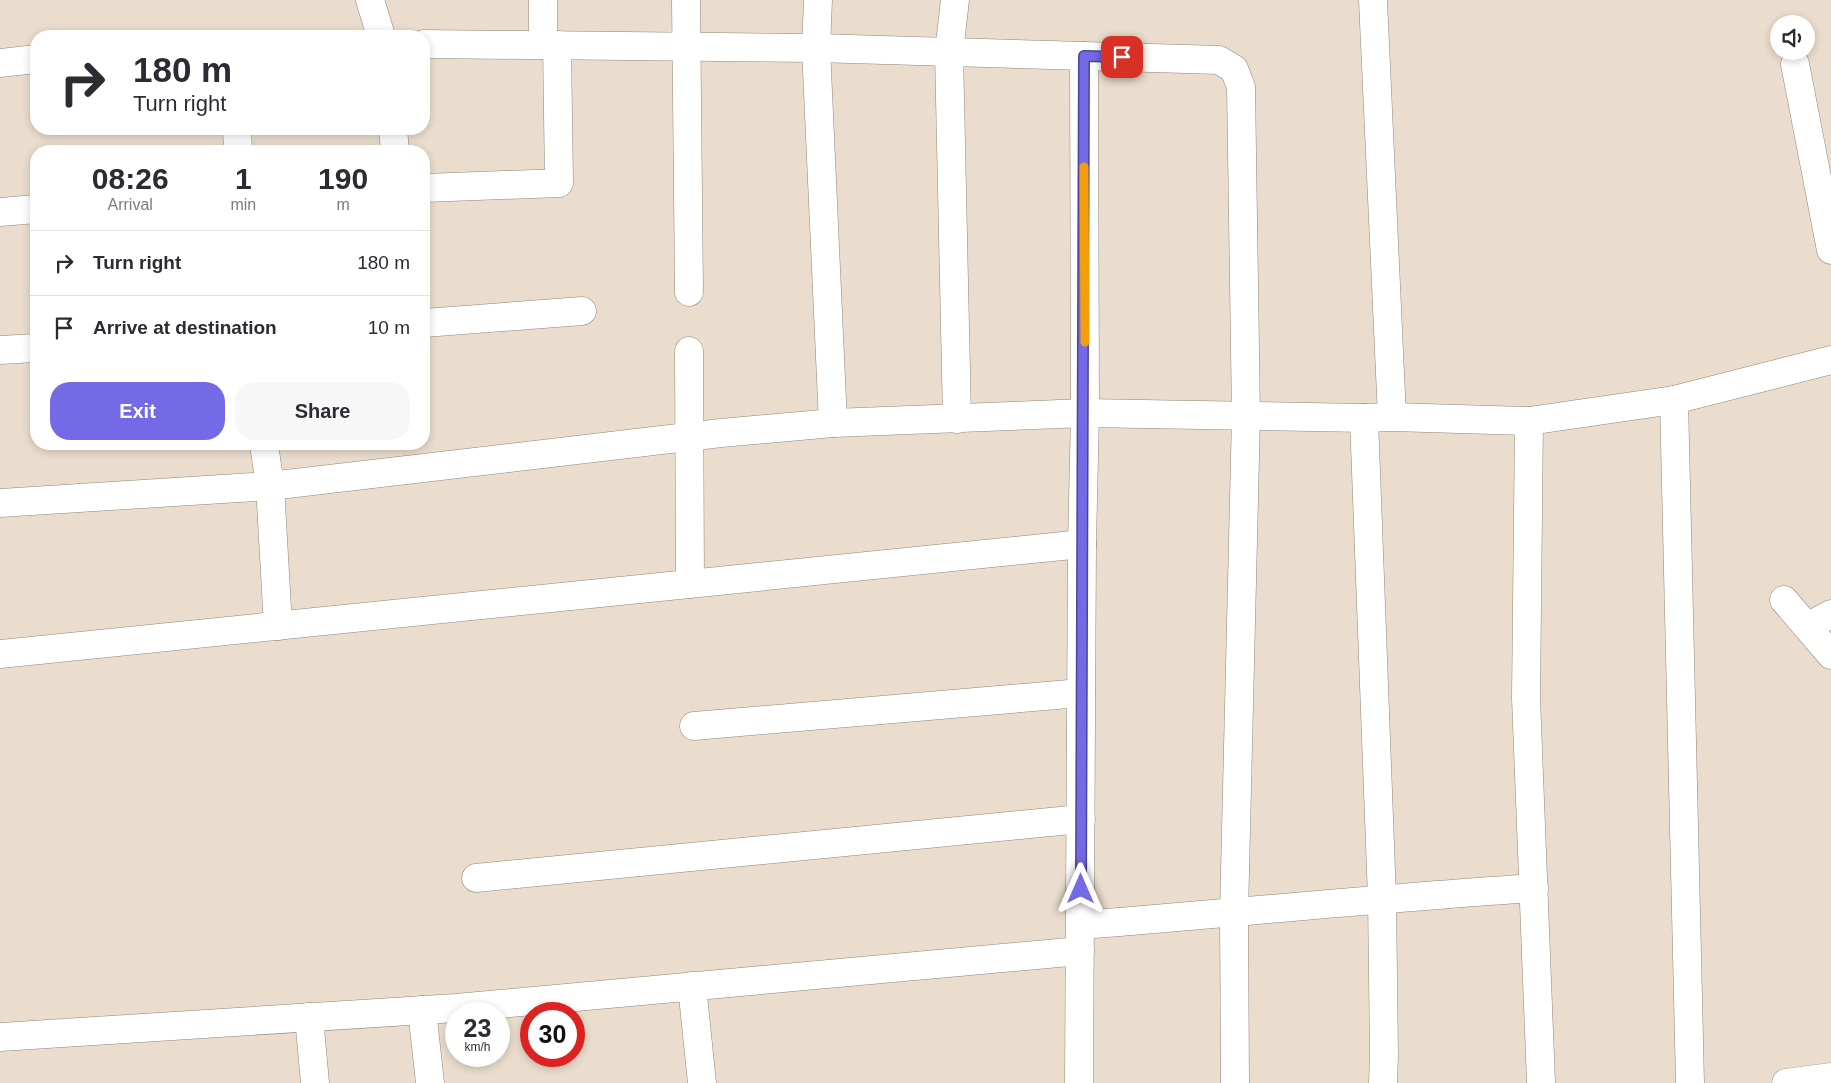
<!DOCTYPE html>
<html lang="en">
<head>
<meta charset="utf-8">
<style>
  body { margin:0; font-family:Helvetica,sans-serif; background:#f7f7f7; color:#2b2b33; height:100vh; display:flex; flex-direction:column; font-size:19px; white-space:nowrap }
  * { box-sizing:border-box; margin:0 }
  p { font-size:16px; color:#7c7c81 }
  .icon { flex:none; width:28px; height:28px; fill:none; stroke:currentColor; stroke-width:2; stroke-linecap:round; stroke-linejoin:round }
  .map { position:relative; flex:1; overflow:hidden }
  .details { position:absolute; left:30px; top:145px; width:400px; height:305px; display:flex; flex-direction:column; background:#fff; border-radius:20px; box-shadow:0 2px 8px #0003 }
  .details>* { flex:none }
  .guide { position:absolute; left:30px; top:30px; width:400px; height:105px; border-radius:20px; box-shadow:0 2px 8px #0003; background:#fff; color:#2b2b33; overflow:hidden }
  .controls { position:absolute; left:1770px; top:15px; display:grid; gap:10px }
  .controls a { display:grid; place-items:center; width:45px; height:45px; border-radius:50%; background:#fff; box-shadow:0 2px 8px #0003; font-size:25px }
  .speed { position:absolute; left:445px; top:1002px; display:flex; gap:10px; font-size:25px; font-weight:700; text-align:center }
  .speed>* { display:grid; place-content:center; width:65px; height:65px; border-radius:50%; background:#fff; box-shadow:0 2px 8px #0003; line-height:1 }
  .speed small { font-size:12px; font-weight:400 }
  .speed .limit { border:8px solid #d22; background:#fff; color:#111 }
  .pin { position:absolute; display:grid; place-items:center; width:42px; height:42px; color:#fff; margin:-21px; border-radius:10px; box-shadow:0 2px 8px #0006 }
  .me { position:absolute; width:55px; margin:-28px; rotate:0deg; stroke-linejoin:round; filter:drop-shadow(0 0 4px #0008) }
  .turn { display:flex; align-items:center; gap:18px; height:105px; padding:0 20px; font-size:22px }
  .turn .icon { width:65px; height:65px; stroke-width:2.5 }
  .turn b { display:block; font-size:35px; line-height:42px }
  .eta { display:flex; justify-content:space-evenly; align-items:center; height:85px; text-align:center }
  .eta b { font-size:30px; font-weight:800; line-height:35px }
  .cta { display:flex; gap:10px; margin-top:auto; padding:10px 20px }
  .cta a { flex:1; height:58px; border-radius:20px; background:#756ae5; color:#fff; font-size:20px; font-weight:800; line-height:58px; text-align:center }
  .cta a+a { background:#f7f7f7; color:#2b2b33 }
  ul { padding:0; list-style:none }
  li { display:flex; align-items:center; gap:15px; height:65px; padding:0 20px; border-top:1px solid #e1e1e2 }
  li div { flex:1 }
  li b { display:block; font-size:19px }
  li em { font-style:normal }
  .map>svg:first-child { display:block }
  .lines { fill:none; stroke-linecap:round; stroke-linejoin:round }
  .minor-casing { stroke:#918576; stroke-width:29 }
  .minor { stroke:#fff; stroke-width:28 }
  .route-casing { stroke:#4c4595; stroke-width:12 }
  .route { stroke:#756ae5; stroke-width:9 }
  .slow { stroke:#f59e0b; stroke-width:9 }
</style>
</head>
<body>
<div class="map">
<svg width="1831" height="1083" viewBox="0 0 1831 1083">
  <rect width="100%" height="100%" fill="#eaddcd"/>
  <g class="lines">
    <defs>
      <g id="minor">
        <polyline points="370,0 381,36"/>
        <polyline points="543,0 543,45"/>
        <polyline points="686,0 689,292"/>
        <polyline points="818,0 816,48 833,423"/>
        <polyline points="955,0 949,52 957,419"/>
        <polyline points="1373,0 1392,417"/>
        <polyline points="424,44 816,48 1219,60 1234,69 1241,87 1246,416 1234,913 1235,1083"/>
        <polyline points="0,63 36,59"/>
        <polyline points="1795,64 1831,250"/>
        <polyline points="237,129 238,151"/>
        <polyline points="393,129 395,151"/>
        <polyline points="424,188 559,183 557,45"/>
        <polyline points="0,212 36,209"/>
        <polyline points="424,323 582,311"/>
        <polyline points="0,350 36,348"/>
        <polyline points="689,351 690,584"/>
        <polyline points="1674,400 1690,1083"/>
        <polyline points="1364,418 1382,898 1384,1056 1383,1083"/>
        <polyline points="1529,421 1526,698 1541,1083"/>
        <polyline points="264,444 270,486 278,626"/>
        <polyline points="0,503 270,486 721,433 833,423 1085,413 1364,418 1392,417 1529,421 1674,400 1831,360"/>
        <polyline points="1784,600 1831,655"/>
        <polyline points="1807,627 1831,614"/>
        <polyline points="0,654 1082,544"/>
        <polyline points="694,726 1081,693"/>
        <polyline points="476,878 1081,819"/>
        <path d="M1081 925C1232 913 1382 898 1534 888"/>
        <polyline points="692,986 702,1083"/>
        <polyline points="422,1010 430,1083"/>
        <polyline points="309,1017 315,1083"/>
        <polyline points="0,1037 456,1008 1080,951"/>
        <polyline points="1079,1083 1082,544 1085,413 1084,56"/>
        <polyline points="1786,1083 1831,1077"/>
      </g>
    </defs>
    <use href="#minor" class="minor-casing"/>
    <use href="#minor" class="minor"/>
  </g>
  <g class="lines">
    <defs>
      <path id="route" d="M1081 889C1083 612 1085 334 1084 56L1122 57"/>
    </defs>
    <use href="#route" class="route-casing"/>
    <use href="#route" class="route"/>
    <polyline class="slow" points="1084,167 1085,342"/>
  </g>
</svg>
<div class="controls">
<a><svg class="icon" aria-label="sound" viewBox="0 0 24 24"><path d="M4 9h4l5-4v14l-5-4H4zM17 9q2 3 0 6"/></svg></a>
</div>
<div class="speed"><div>23<small>km/h</small></div><div class="limit">30</div></div>
<div class="pin" style="left:1122px;top:57px;background:#d93025"><svg class="icon" aria-label="arrive" viewBox="0 0 24 24"><path d="M6 21V4h12l-3 4 3 4H6"/></svg></div>
<svg class="me" style="left:1081px;top:889px" viewBox="-20 -20 40 40"><path d="M0-17L14 15 0 8-14 15z" fill="#756ae5" stroke="#fff" stroke-width="4"/></svg>
<div class="guide">
<div class="turn"><svg class="icon" aria-label="right" viewBox="0 0 24 24"><path d="M7 20v-9h11M14 6l5 5-5 5"/></svg><div><b>180 m</b>Turn right</div></div>
</div>
<section class="details">
<div class="eta">
<div><b>08:26</b><p>Arrival</p></div>
<div><b>1</b><p>min</p></div>
<div><b>190</b><p>m</p></div>
</div>
<ul>
<li><svg class="icon" aria-label="right" viewBox="0 0 24 24"><path d="M7 20v-9h11M14 6l5 5-5 5"/></svg><div><b>Turn right</b></div><em>180 m</em></li>
<li><svg class="icon" aria-label="arrive" viewBox="0 0 24 24"><path d="M6 21V4h12l-3 4 3 4H6"/></svg><div><b>Arrive at destination</b></div><em>10 m</em></li>
</ul>
<div class="cta"><a>Exit</a><a>Share</a></div>
</section>
</div>
</body>
</html>
